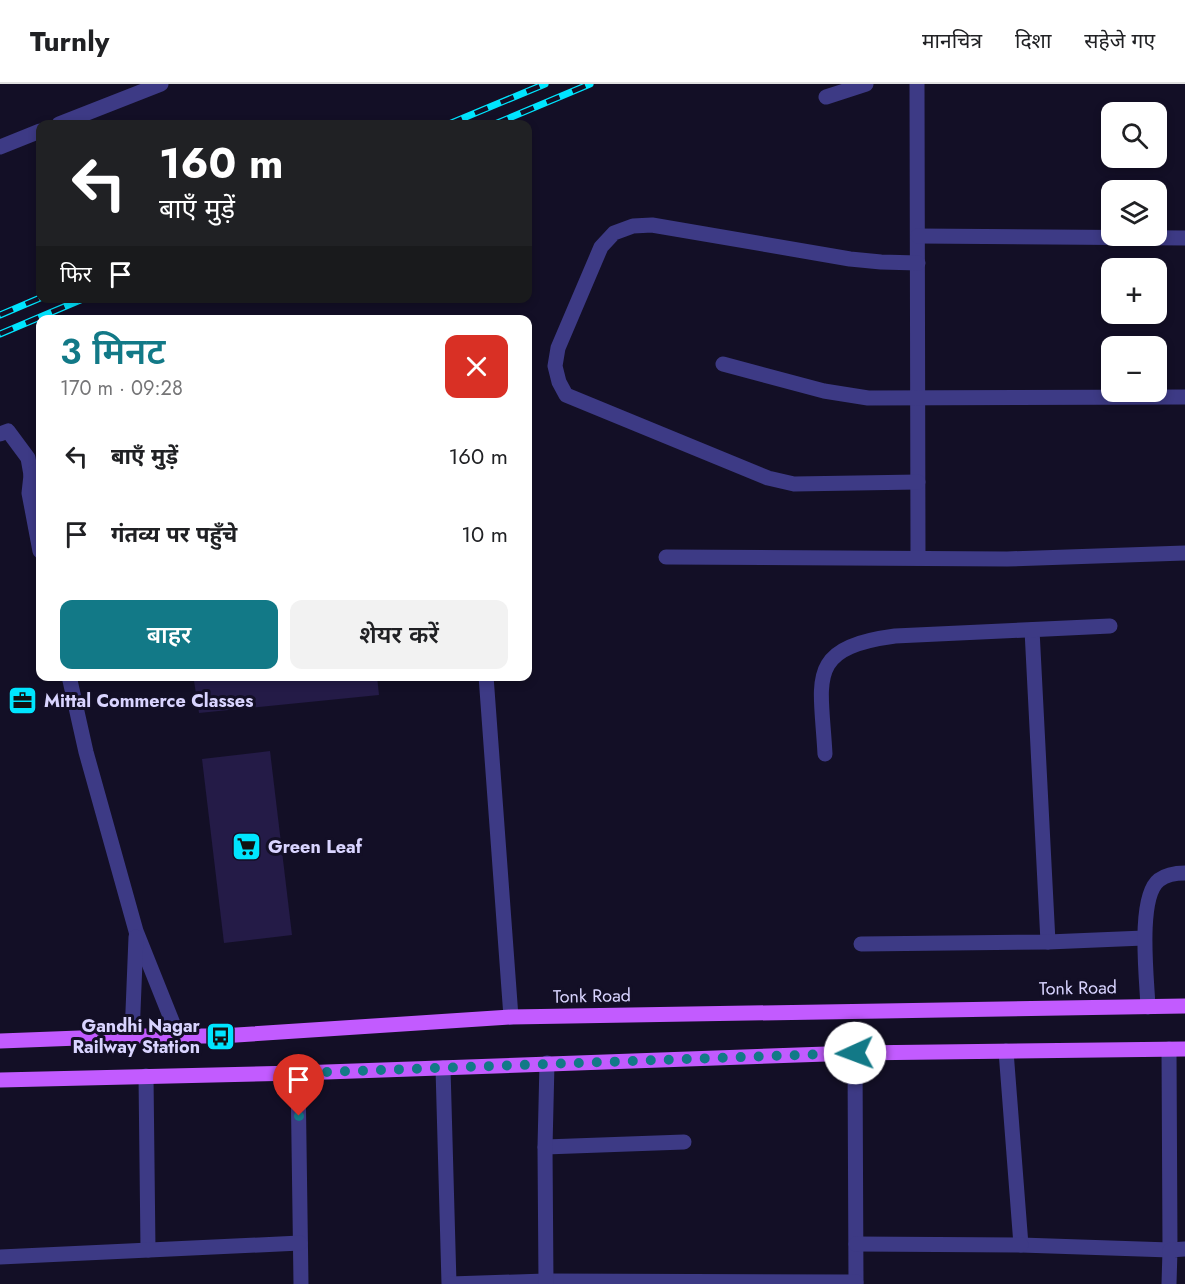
<!DOCTYPE html>
<html lang="hi">
<head>
<meta charset="utf-8">
<style>
  body { margin:0; font-family:Jost,"Noto Sans Devanagari",sans-serif; background:#f2f2f2; color:#202124; height:100vh; display:flex; flex-direction:column; font-size:22px; white-space:nowrap }
  * { box-sizing:border-box; margin:0 }
  p { font-size:20px; color:#757577 }
  .icon { flex:none; width:33px; height:33px; fill:none; stroke:currentColor; stroke-width:2; stroke-linecap:round; stroke-linejoin:round }
  .map { position:relative; flex:1; overflow:hidden }
  .details { position:absolute; left:36px; top:231px; width:496px; height:366px; display:flex; flex-direction:column; background:#fff; border-radius:12px; box-shadow:0 3px 9px #0003 }
  .details>* { flex:none }
  .banner { position:absolute; left:36px; top:36px; width:496px; height:183px; border-radius:12px; box-shadow:0 3px 9px #0003; background:#202124; color:#fff; overflow:hidden }
  .tools { position:absolute; left:1101px; top:18px; display:grid; gap:12px }
  .tools a { display:grid; place-items:center; width:66px; height:66px; border-radius:12px; background:#fff; box-shadow:0 3px 9px #0003; font-size:30px }
  .pin { position:absolute; display:grid; place-items:center; width:51px; height:51px; color:#fff; margin:-62px -26px; border-radius:50% 50% 50% 0; rotate:-45deg; box-shadow:0 0 6px #0007 }
  .pin .icon { rotate:45deg }
  .me { position:absolute; width:66px; margin:-33px; rotate:268deg; stroke-linejoin:round; filter:drop-shadow(0 0 4px #0008) }
  .turn { display:flex; align-items:center; gap:21px; height:126px; padding:0 24px; font-size:27px }
  .turn .icon { width:78px; height:78px; stroke-width:2.5 }
  .turn b { display:block; font-size:42px; line-height:51px }
  .then { display:flex; align-items:center; height:57px; padding:0 24px; background:#0003; gap:12px; font-size:22px }
  .round { display:grid; place-items:center; flex:none; width:63px; height:63px; border-radius:12px; background:#f2f2f2 }
  .head { display:flex; align-items:center; justify-content:space-between; height:102px; padding:0 24px }
  h1 { font-size:36px; font-weight:600; line-height:45px; color:#127987 }
  .action { display:flex; gap:12px; margin-top:auto; padding:12px 24px }
  .action a { flex:1; height:69px; border-radius:12px; background:#127987; color:#fff; font-size:24px; font-weight:600; line-height:69px; text-align:center }
  .action a+a { background:#f2f2f2; color:#202124 }
  ul { padding:0; list-style:none }
  li { display:flex; align-items:center; gap:18px; height:78px; padding:0 24px }
  li div { flex:1 }
  li b { display:block; font-size:22px }
  li em { font-style:normal }
  header { display:flex; align-items:center; gap:36px; box-sizing:border-box; height:84px; padding:0 30px; background:#fff; border-bottom:2px solid #e0e0e0 }
  header strong { font-size:28px }
  nav { display:flex; gap:33px; margin-inline-start:auto; font-size:21px }
  .map>svg:first-child { display:block }
  .building { fill:#241b47 }
  .lines { fill:none; stroke-linecap:round; stroke-linejoin:round }
  .minor { stroke:#3d3a85; stroke-width:15 }
  .major { stroke:#c25bff; stroke-width:15 }
  .rail-casing { stroke:#00e5ff; stroke-width:7 }
  .rail { stroke:#130f26; stroke-width:4.5; stroke-dasharray:14; stroke-linecap:butt }
  .route { stroke:#127987; stroke-width:10; stroke-dasharray:0 18 }
  .labels { text-anchor:middle; dominant-baseline:central; stroke-width:6; stroke-linejoin:round; paint-order:stroke }
  .poi-label { font-size:18px; font-weight:bold; fill:#d9d4ff; stroke:#130f26; text-anchor:start }
  .street-label { font-size:18px; fill:#d9d4ff; stroke:#130f26 }
</style>
</head>
<body>
<header>
<strong>Turnly</strong>
<nav><a>मानचित्र</a><a>दिशा</a><a>सहेजे गए</a></nav>
</header>
<div class="map">
<svg width="1185" height="1200" viewBox="0 0 1185 1200">
  <rect width="100%" height="100%" fill="#130f26"/>
  <g class="building">
    <polygon points="257,592 377,592 379,611 199,629 194,597"/>
    <polygon points="270,667 292,851 224,859 202,675"/>
  </g>
  <g class="lines">
    <g class="minor">
      <polyline points="917,0 918,474"/>
      <polyline points="826,13 866,0"/>
      <polyline points="59,40 161,0"/>
      <polyline points="0,63 40,47"/>
      <polyline points="918,152 1185,154"/>
      <polyline points="723,280 824,307 868,314 1185,313"/>
      <polyline points="0,350 8,347 28,374 31,391"/>
      <polyline points="40,385 31,391 29,409 40,467"/>
      <polyline points="918,398 794,400 768,394 566,311 559,298 555,282 558,264 601,163 614,149 633,142 652,141 850,175 881,178 918,179"/>
      <polyline points="666,473 1007,475 1185,469"/>
      <polyline points="1032,546 1048,858"/>
      <polyline points="69,592 86,668 136,847 178,952"/>
      <polyline points="486,592 511,933"/>
      <path d="M825 670C821 595 805 564 895 552L1110 542"/>
      <polyline points="861,860 1048,858 1144,854"/>
      <path d="M1148 923C1147 896 1137 813 1159 796 1167 790 1175 789 1185 789"/>
      <polyline points="132,952 136,853"/>
      <polyline points="1006,967 1021,1161 1170,1166 1169,965"/>
      <polyline points="855,969 856,1200"/>
      <polyline points="443,984 449,1200"/>
      <polyline points="298,989 301,1200"/>
      <polyline points="146,992 148,1166"/>
      <polyline points="545,1063 684,1058"/>
      <polyline points="856,1160 1021,1161"/>
      <polyline points="0,1173 300,1159"/>
      <polyline points="450,1200 546,1197 856,1198"/>
      <polyline points="546,1200 545,1063 547,979"/>
      <polyline points="1169,1200 1170,1166 1185,1165"/>
    </g>
    <g class="major">
      <polyline points="0,957 132,952 221,952 511,933 1185,922"/>
      <polyline points="0,996 298,989 855,969 1185,965"/>
    </g>
    <defs>
      <g id="rail">
        <polyline points="449,40 545,0"/>
        <polyline points="495,40 590,0"/>
        <polyline points="0,231 40,214"/>
        <polyline points="0,250 85,214"/>
      </g>
    </defs>
    <use href="#rail" class="rail-casing"/>
    <use href="#rail" class="rail"/>
  </g>
  <g class="lines">
    <polyline class="route" points="299,1032 298,989 855,969"/>
  </g>
  <defs>
    <symbol id="office-square" viewBox="-11 -11 22 22"><rect x="-9" y="-9" width="18" height="18" rx="4" fill="#00e5ff" stroke="#130f26"/><path d="M-6-3h4V-5.5h4V-3h4V5H-6ZM-1-4.5V-3h2v-1.5ZM-6 0V1H6V0Z" fill="#111"/></symbol>
    <symbol id="supermarket-square" viewBox="-11 -11 22 22"><rect x="-9" y="-9" width="18" height="18" rx="4" fill="#00e5ff" stroke="#130f26"/><path d="M-6-5.5h2.5l.6 2H6L4.5 2H-2.5L-4.4-4H-6ZM-1.5 3.2a1.3 1.3 0 1 0 .1 0ZM3 3.2a1.3 1.3 0 1 0 .1 0Z" fill="#111"/></symbol>
    <symbol id="bus-square" viewBox="-11 -11 22 22"><rect x="-9" y="-9" width="18" height="18" rx="4" fill="#00e5ff" stroke="#130f26"/><path d="M-5-6H5V4H4V6H2V4H-2V6H-4V4H-5ZM-3.5-4V0h7V-4ZM-3.5 1.2v1.5H-2V1.2ZM2 1.2v1.5H3.5V1.2Z" fill="#111"/></symbol>
  </defs>
  <g fill-rule="evenodd">
    <use href="#office-square" x="6" y="600" width="33" height="33"/>
    <use href="#supermarket-square" x="230" y="746" width="33" height="33"/>
    <use href="#bus-square" x="204" y="936" width="33" height="33"/>
  </g>
  <g class="labels">
    <g class="poi-label">
      <text x="44" y="617">Mittal Commerce Classes</text>
      <text x="268" y="763">Green Leaf</text>
      <text x="200" y="942" text-anchor="end">Gandhi Nagar<tspan x="200" dy="21">Railway Station</tspan></text>
    </g>
    <g class="street-label">
      <text transform="translate(1078 904) rotate(-1)">Tonk Road</text>
      <text transform="translate(592 912) rotate(-1)">Tonk Road</text>
    </g>
  </g>
</svg>
<div class="tools">
<a><svg class="icon" aria-label="search" viewBox="0 0 24 24"><circle cx="10" cy="10" r="6"/><path d="M15 15l6 6"/></svg></a>
<a><svg class="icon" aria-label="layers" viewBox="0 0 24 24"><path d="M12 4l9 5-9 5-9-5zM3 14l9 5 9-5"/></svg></a>
<a>+</a>
<a>−</a>
</div>
<div class="pin" style="left:299px;top:1032px;background:#d93025"><svg class="icon" aria-label="arrive" viewBox="0 0 24 24"><path d="M6 21V4h12l-3 4 3 4H6"/></svg></div>
<svg class="me" style="left:855px;top:969px" viewBox="-20 -20 40 40"><circle r="19" fill="#fff"/><path d="M0-13L10 11 0 6-10 11z" fill="#127987"/></svg>
<div class="banner">
<div class="turn"><svg class="icon" aria-label="left" viewBox="0 0 24 24"><path d="M17 20v-9H6M10 6l-5 5 5 5"/></svg><div><b>160 m</b>बाएँ मुड़ें</div></div>
<div class="then">फिर<svg class="icon" aria-label="arrive" viewBox="0 0 24 24"><path d="M6 21V4h12l-3 4 3 4H6"/></svg></div>
</div>
<section class="details">
<div class="head"><div><h1>3 मिनट</h1><p>170 m · 09:28</p></div><a class="round" style="background:#d93025;color:#fff"><svg class="icon" aria-label="close" viewBox="0 0 24 24"><path d="M6 6l12 12M18 6L6 18"/></svg></a></div>
<ul>
<li><svg class="icon" aria-label="left" viewBox="0 0 24 24"><path d="M17 20v-9H6M10 6l-5 5 5 5"/></svg><div><b>बाएँ मुड़ें</b></div><em>160 m</em></li>
<li><svg class="icon" aria-label="arrive" viewBox="0 0 24 24"><path d="M6 21V4h12l-3 4 3 4H6"/></svg><div><b>गंतव्य पर पहुँचे</b></div><em>10 m</em></li>
</ul>
<div class="action"><a>बाहर</a><a>शेयर करें</a></div>
</section>
</div>
</body>
</html>
